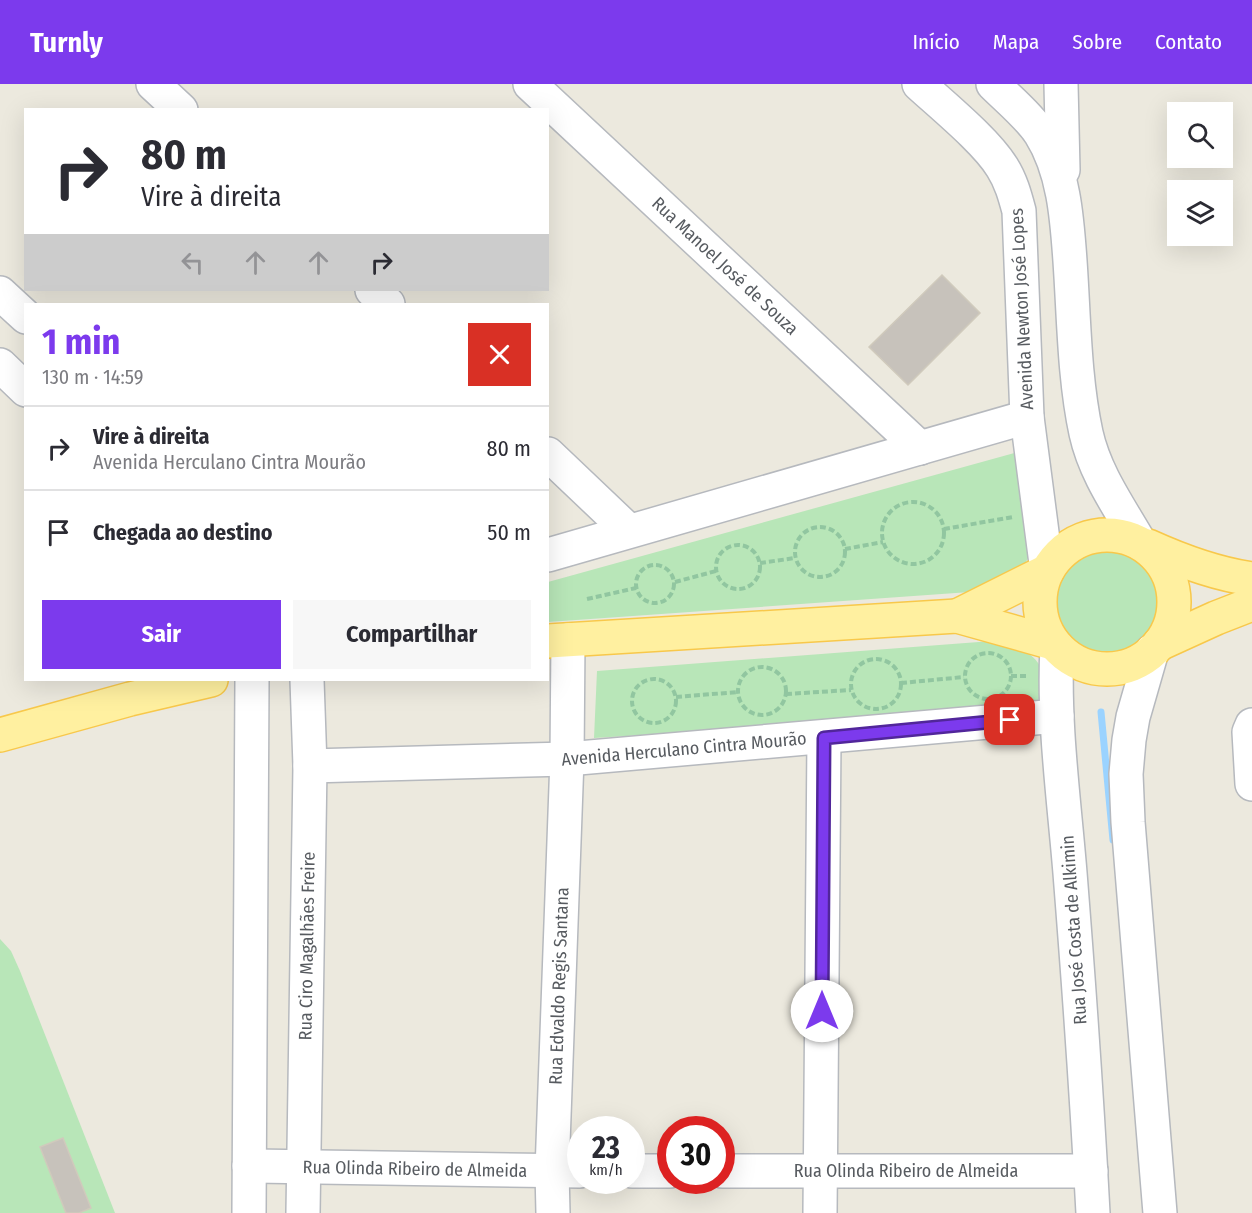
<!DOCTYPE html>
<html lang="pt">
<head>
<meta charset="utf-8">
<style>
  body { margin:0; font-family:"Fira Sans Condensed",sans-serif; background:#f7f7f7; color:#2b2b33; height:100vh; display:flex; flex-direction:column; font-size:22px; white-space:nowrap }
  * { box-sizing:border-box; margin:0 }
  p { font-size:20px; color:#7c7c81 }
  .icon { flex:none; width:33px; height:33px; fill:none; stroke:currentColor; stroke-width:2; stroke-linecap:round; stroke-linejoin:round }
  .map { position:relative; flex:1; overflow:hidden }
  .drawer { position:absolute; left:24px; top:219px; width:525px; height:378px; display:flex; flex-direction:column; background:#fff; border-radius:0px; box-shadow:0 6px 24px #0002 }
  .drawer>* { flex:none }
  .top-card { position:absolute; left:24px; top:24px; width:525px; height:183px; border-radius:0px; box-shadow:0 6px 24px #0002; background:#fff; color:#2b2b33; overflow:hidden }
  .buttons { position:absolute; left:1167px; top:18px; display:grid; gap:12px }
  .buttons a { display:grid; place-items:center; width:66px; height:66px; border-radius:0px; background:#fff; box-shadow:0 6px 24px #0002; font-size:30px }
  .speed { position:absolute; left:567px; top:1032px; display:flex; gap:12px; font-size:30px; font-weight:700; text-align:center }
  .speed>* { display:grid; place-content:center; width:78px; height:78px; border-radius:50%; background:#fff; box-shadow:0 6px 24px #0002; line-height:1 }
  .speed small { font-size:15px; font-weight:400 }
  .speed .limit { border:9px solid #d22; background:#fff; color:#111 }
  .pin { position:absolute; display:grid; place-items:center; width:51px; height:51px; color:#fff; margin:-26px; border-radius:12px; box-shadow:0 3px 9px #0006 }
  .me { position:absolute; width:66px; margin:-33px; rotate:0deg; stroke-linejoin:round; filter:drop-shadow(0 0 4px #0008) }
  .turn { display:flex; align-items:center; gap:21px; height:126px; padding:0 18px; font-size:27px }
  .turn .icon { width:78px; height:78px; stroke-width:2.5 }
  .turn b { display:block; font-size:42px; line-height:51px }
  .lanes { display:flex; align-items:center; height:57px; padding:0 18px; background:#0003; justify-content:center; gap:30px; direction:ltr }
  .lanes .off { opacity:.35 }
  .round { display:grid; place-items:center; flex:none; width:63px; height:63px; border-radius:0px; background:#f7f7f7 }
  .head { display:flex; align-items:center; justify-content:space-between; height:102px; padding:0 18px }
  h1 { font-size:36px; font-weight:700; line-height:45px; color:#7c3aed }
  .button { display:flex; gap:12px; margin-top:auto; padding:12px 18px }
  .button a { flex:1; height:69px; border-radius:0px; background:#7c3aed; color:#fff; font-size:24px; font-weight:700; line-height:69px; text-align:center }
  .button a+a { background:#f7f7f7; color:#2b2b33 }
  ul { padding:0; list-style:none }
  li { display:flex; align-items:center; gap:18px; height:84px; padding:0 18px; border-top:2px solid #e1e1e2 }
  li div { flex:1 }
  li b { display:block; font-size:22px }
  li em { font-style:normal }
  header { display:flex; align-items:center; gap:36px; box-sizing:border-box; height:84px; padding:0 30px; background:#7c3aed; color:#fff }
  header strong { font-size:28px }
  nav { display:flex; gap:33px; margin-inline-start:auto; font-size:21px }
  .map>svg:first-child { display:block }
  .green { fill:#b8e6b8 }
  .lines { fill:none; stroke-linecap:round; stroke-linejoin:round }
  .stream { stroke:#9bd3ff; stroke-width:7 }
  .building { fill:#c7c2bb; stroke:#d0cabc; stroke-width:1.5 }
  .minor-casing { stroke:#b6b9be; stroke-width:36 }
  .major-casing { stroke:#f8c84b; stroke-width:36 }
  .path { stroke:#91c6a0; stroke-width:4; stroke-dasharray:6 3; stroke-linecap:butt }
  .minor { stroke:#fff; stroke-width:33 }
  .major { stroke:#fff0a0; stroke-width:33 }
  .route-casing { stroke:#51269a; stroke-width:15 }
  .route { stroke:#7c3aed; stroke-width:10 }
  .labels { text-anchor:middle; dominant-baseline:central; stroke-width:4.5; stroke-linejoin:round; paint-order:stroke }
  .street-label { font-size:18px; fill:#575b60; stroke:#fff }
</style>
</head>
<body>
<header>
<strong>Turnly</strong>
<nav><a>Início</a><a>Mapa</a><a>Sobre</a><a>Contato</a></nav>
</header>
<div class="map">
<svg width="1252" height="1129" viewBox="0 0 1252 1129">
  <rect width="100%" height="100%" fill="#ece9de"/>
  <g class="green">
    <path d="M1025 366C1027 393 1040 455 1026 478 1017 492 998 499 984 507L548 538V498Z"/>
    <circle cx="1106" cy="516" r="56"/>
    <path d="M1005 556C1047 577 1043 582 1046 626L594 654 597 587Z"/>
    <polygon points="0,855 11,867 20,887 115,1129 0,1129"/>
  </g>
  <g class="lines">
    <polyline class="stream" points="1101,628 1113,756"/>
  </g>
  <g class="building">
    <polygon points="942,191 980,229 908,301 869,263"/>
    <polygon points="63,1054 91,1124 79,1129 66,1129 40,1063"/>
  </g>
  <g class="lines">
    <defs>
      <g id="minor">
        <polyline points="153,0 181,26"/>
        <polyline points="530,0 920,364"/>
        <path d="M919 0C943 22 986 57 1002 83 1011 97 1015 112 1019 127L1027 333 1047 487"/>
        <path d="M993 0C1008 15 1028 31 1040 49 1064 87 1067 134 1070 177 1074 234 1074 293 1086 349 1095 390 1120 424 1140 459"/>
        <polyline points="1061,0 1063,86"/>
        <polyline points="372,206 388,220"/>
        <polyline points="0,209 26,233"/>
        <polyline points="0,281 26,306"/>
        <polyline points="548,370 629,447"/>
        <polyline points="548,471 1027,333"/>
        <path d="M1057 563C1053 638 1064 715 1070 789 1079 902 1087 1016 1093 1129"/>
        <polyline points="1152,567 1133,633 1129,656 1126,690 1128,738 1160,1129"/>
        <polyline points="1252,641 1249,648 1252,700"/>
        <polyline points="310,682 567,675 1057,632"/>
        <polyline points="249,1082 580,1087"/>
        <polyline points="632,1087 670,1087"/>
        <polyline points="722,1087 1091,1087"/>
        <polyline points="249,1129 252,596"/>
        <polyline points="303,1129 310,682 307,596"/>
        <polyline points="553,1129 552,1087 567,675 568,556"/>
        <polyline points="820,1129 824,654"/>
      </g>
      <g id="major">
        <circle cx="1107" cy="518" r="67"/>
        <path d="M1148 462C1181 477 1216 490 1252 495"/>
        <polyline points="957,532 1047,487"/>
        <polyline points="548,557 957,532 1053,559"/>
        <polyline points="1159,560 1216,534 1252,520"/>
        <polyline points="0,651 130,615 211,596"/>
      </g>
    </defs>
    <use href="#minor" class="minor-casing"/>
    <use href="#major" class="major-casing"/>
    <g class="path">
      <circle cx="913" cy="449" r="31"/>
      <circle cx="820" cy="468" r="25"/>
      <polyline points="944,445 1013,433"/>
      <circle cx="738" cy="483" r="22"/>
      <polyline points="845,465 883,458"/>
      <polyline points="760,479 795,474"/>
      <circle cx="655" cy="500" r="19"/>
      <polyline points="675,498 716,487"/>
      <polyline points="587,515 636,504"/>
      <circle cx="988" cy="592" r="23"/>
      <circle cx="876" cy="600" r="25"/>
      <circle cx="762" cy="607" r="24"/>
      <polyline points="1011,592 1028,592"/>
      <circle cx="654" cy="617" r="22"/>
      <polyline points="901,599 964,593"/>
      <polyline points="786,610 851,606"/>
      <polyline points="676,613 738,608"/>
    </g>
    <use href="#minor" class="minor"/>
    <use href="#major" class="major"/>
  </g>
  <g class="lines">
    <defs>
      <polyline id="route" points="822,927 824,654 1010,636"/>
    </defs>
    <use href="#route" class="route-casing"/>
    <use href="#route" class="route"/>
  </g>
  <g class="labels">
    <g class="street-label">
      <text transform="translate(725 182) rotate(43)">Rua Manoel José de Souza</text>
      <text transform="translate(1022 225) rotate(-93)">Avenida Newton José Lopes</text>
      <text transform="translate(684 665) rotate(-5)">Avenida Herculano Cintra Mourão</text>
      <text transform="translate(1074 846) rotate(-94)">Rua José Costa de Alkimin</text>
      <text transform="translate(307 862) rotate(-89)">Rua Ciro Magalhães Freire</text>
      <text transform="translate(559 902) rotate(-88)">Rua Edvaldo Regis Santana</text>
      <text transform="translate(415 1085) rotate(1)">Rua Olinda Ribeiro de Almeida</text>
      <text x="906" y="1087">Rua Olinda Ribeiro de Almeida</text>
    </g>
  </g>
</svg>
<div class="buttons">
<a><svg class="icon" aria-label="search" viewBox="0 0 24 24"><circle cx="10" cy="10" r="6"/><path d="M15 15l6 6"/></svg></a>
<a><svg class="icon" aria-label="layers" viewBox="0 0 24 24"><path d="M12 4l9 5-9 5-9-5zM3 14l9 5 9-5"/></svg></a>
</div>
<div class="speed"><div>23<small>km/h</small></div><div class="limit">30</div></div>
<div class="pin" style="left:1010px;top:636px;background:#d93025"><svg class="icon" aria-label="arrive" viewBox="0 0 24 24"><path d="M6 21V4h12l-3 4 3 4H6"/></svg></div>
<svg class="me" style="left:822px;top:927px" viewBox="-20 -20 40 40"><circle r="19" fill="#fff"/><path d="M0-13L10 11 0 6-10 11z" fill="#7c3aed"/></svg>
<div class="top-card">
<div class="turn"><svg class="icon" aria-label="right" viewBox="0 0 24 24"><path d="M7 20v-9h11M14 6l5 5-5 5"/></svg><div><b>80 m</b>Vire à direita</div></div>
<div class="lanes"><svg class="icon off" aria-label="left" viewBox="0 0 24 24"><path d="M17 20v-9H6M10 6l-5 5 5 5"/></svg><svg class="icon off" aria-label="ahead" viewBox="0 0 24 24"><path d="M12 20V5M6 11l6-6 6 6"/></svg><svg class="icon off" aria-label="ahead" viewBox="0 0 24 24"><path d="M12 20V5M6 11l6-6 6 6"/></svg><svg class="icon" aria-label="right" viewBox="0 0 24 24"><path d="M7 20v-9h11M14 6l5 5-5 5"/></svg></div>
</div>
<section class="drawer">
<div class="head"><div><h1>1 min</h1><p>130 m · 14:59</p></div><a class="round" style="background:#d93025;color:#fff"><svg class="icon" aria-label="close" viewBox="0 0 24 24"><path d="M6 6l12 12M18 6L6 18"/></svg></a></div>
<ul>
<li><svg class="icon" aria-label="right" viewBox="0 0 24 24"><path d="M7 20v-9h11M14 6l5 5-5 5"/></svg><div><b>Vire à direita</b><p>Avenida Herculano Cintra Mourão</p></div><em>80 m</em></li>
<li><svg class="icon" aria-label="arrive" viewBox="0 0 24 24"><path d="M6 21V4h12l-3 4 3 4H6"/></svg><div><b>Chegada ao destino</b></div><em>50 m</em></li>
</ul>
<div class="button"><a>Sair</a><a>Compartilhar</a></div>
</section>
</div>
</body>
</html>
